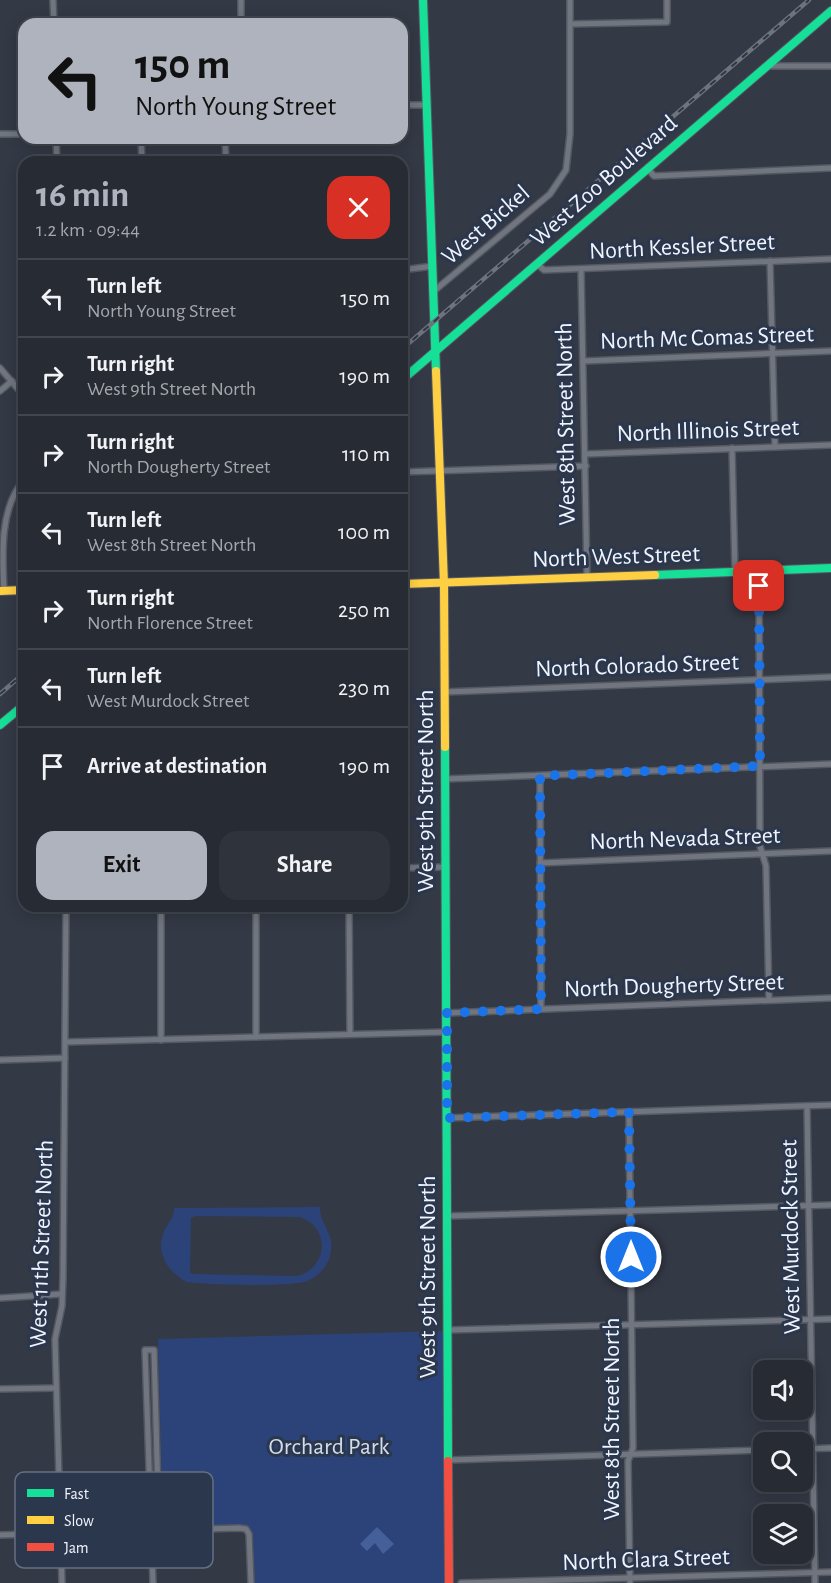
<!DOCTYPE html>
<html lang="en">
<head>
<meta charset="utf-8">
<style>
  body { margin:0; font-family:"Alegreya Sans",sans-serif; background:#2e333c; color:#f1f3f6; height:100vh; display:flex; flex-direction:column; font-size:22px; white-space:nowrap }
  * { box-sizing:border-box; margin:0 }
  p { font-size:20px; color:#a4a7ac }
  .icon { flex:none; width:33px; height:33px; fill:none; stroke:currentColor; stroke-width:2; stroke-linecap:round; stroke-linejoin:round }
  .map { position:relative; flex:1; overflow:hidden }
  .drawer { position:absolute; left:18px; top:156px; width:390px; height:756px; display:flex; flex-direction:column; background:#262b34; border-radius:18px; box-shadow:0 3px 15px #0003,0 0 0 2px #42474f }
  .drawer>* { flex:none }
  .guide { position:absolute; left:18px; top:18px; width:390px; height:126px; border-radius:18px; box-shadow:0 3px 15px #0003,0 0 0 2px #42474f; background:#aeb3bd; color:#111; overflow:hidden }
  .controls { position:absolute; left:753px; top:1360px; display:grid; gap:12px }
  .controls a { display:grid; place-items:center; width:60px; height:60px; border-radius:12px; background:#262b34; box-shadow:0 3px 15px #0003,0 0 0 2px #42474f; font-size:30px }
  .pin { position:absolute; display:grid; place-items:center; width:51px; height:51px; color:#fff; margin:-26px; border-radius:12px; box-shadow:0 3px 9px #0006 }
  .me { position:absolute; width:66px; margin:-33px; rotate:0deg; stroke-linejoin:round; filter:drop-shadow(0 0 4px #0008) }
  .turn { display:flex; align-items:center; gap:21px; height:126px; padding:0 18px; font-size:27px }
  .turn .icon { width:78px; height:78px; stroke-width:2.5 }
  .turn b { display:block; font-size:42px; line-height:51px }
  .round { display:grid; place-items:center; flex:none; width:63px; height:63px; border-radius:18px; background:#2e333c }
  .head { display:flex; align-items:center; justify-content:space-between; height:102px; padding:0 18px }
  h1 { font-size:36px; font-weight:700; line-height:45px; color:#aeb3bd }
  .cta { display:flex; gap:12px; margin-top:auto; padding:12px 18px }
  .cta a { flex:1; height:69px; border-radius:18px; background:#aeb3bd; color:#111; font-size:24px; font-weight:700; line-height:69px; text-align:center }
  .cta a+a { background:#2e333c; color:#f1f3f6 }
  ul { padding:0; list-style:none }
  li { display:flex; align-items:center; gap:18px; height:78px; padding:0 18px; border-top:2px solid #42474f }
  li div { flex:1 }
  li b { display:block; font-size:22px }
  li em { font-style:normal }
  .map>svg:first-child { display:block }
  .green { fill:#2c4379; fill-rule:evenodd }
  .water { fill:#445f99 }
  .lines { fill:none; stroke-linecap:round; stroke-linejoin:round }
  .street-casing { stroke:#535861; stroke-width:8 }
  .fast-casing { stroke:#535861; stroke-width:10 }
  .slow-casing { stroke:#535861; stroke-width:10 }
  .jam-casing { stroke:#535861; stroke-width:10 }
  .street { stroke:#71757f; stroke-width:5 }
  .fast { stroke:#16e098; stroke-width:8 }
  .slow { stroke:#ffcf43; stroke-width:8 }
  .jam { stroke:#f24e42; stroke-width:8 }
  .rail-casing { stroke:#6f747c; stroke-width:4.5 }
  .rail { stroke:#2b374d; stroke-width:2; stroke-dasharray:7; stroke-linecap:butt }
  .route { stroke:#1a73e8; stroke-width:10; stroke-dasharray:0 18 }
  .labels { text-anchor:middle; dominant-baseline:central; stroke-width:6; stroke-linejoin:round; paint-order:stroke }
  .street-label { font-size:24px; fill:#f0f4fd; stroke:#2b374d }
  .park-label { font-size:24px; fill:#d2dcee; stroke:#2b374d }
  .key { fill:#2b374d; stroke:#667082; stroke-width:1.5 }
  .key-label { font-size:16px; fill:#f0f4fd }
</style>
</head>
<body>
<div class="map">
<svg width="831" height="1583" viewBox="0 0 831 1583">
  <rect width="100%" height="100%" fill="#333945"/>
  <g class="green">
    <path d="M320 1207C319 1223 334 1233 331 1250 330 1264 320 1276 307 1281 293 1287 204 1285 187 1282 169 1273 156 1254 163 1234 167 1223 174 1220 174 1208ZM195 1216 300 1217C330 1227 329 1268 297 1276L193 1274 190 1273 191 1218Z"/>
    <polygon points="443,1331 445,1583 255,1583 253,1534 247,1526 167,1526 163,1524 158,1339"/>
  </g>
  <polygon class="water" points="377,1527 394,1544 383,1554 375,1543 367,1551 360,1544"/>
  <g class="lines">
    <defs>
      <g id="street">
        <polyline points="53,0 54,24"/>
        <polyline points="241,0 241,24"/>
        <polyline points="570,24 667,22 667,0"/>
        <polyline points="767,66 831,66"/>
        <polyline points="402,105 427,105"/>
        <polyline points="0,134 24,134"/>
        <polyline points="56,138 57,162"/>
        <polyline points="141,138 142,162"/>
        <polyline points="225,138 226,162"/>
        <polyline points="648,169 654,176 831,168"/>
        <polyline points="770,261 775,447"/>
        <polyline points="537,264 544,270 831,259"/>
        <polyline points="581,269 587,578"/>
        <polyline points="402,270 433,266"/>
        <polyline points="434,291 550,194 566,170 570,134 570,0"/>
        <polyline points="584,361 831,351"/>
        <polyline points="0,368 24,396"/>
        <polyline points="0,391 12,381"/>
        <polyline points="732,448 735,572"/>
        <polyline points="586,454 831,445"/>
        <polyline points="402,472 586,466"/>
        <polyline points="759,571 760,846 766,866 769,1000"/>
        <path d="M4 591C2 553 0 507 24 480"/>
        <polyline points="445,692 831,677"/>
        <polyline points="540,776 541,1009"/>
        <polyline points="445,779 831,764"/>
        <polyline points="540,863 831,851"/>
        <polyline points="402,868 446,867"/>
        <polyline points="161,906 161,1040"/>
        <polyline points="256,906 256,1037"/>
        <polyline points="349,906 350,1034"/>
        <polyline points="447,1013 831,998"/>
        <polyline points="65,1042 447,1032"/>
        <polyline points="0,1060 65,1058"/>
        <polyline points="807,1106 815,1583"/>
        <polyline points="629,1112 633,1448 628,1461 630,1583"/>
        <polyline points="447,1118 831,1105"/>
        <polyline points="448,1216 831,1205"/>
        <polyline points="0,1298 62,1294"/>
        <polyline points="448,1330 831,1319"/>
        <polyline points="0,1389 56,1388"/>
        <polyline points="802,1449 831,1448"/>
        <polyline points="449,1460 764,1450"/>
        <polyline points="0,1535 239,1528 246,1529 249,1534 251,1583"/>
        <polyline points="62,1583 55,1339 62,1306 63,1278 66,906"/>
        <polyline points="153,1583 145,1350 154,1350 159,1530"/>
        <polyline points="461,1583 831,1572"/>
      </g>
      <g id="fast">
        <polyline points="423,0 436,371"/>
        <polyline points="402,380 831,11"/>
        <polyline points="655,575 831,568"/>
        <polyline points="0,725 24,705"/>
        <polyline points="445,747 448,1461"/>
      </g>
      <g id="slow">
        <polyline points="436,371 444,584 445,747"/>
        <polyline points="402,584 655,575"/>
        <polyline points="0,591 24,590"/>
      </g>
      <polyline id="jam" points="448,1461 449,1583"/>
    </defs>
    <use href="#street" class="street-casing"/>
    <use href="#fast" class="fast-casing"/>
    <use href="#slow" class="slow-casing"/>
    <use href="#jam" class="jam-casing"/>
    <use href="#street" class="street"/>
    <use href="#fast" class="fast"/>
    <use href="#slow" class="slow"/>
    <use href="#jam" class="jam"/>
    <defs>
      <g id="rail">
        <polyline points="402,349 809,0"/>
        <polyline points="0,694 24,673"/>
      </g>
    </defs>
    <use href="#rail" class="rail-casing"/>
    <use href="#rail" class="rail"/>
  </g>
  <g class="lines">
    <polyline class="route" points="631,1257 629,1112 447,1118 447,1013 541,1009 540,776 760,766 759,586"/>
  </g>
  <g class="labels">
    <g class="street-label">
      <text transform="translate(604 181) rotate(-41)">West Zoo Boulevard</text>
      <text transform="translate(486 225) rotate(-41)">West Bickel</text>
      <text transform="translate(682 247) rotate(-3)">North Kessler Street</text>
      <text transform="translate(707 338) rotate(-2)">North Mc Comas Street</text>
      <text transform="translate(566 424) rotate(-91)">West 8th Street North</text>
      <text transform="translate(708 431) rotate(-2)">North Illinois Street</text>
      <text transform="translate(616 557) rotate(-2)">North West Street</text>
      <text transform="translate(637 666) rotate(-2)">North Colorado Street</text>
      <text transform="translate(426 791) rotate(-90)">West 9th Street North</text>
      <text transform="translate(685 839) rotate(-2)">North Nevada Street</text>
      <text transform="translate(674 986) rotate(-2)">North Dougherty Street</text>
      <text transform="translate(791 1237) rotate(-91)">West Murdock Street</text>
      <text transform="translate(42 1244) rotate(-88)">West 11th Street North</text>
      <text transform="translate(428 1277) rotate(-90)">West 9th Street North</text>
      <text transform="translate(612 1419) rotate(-90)">West 8th Street North</text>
      <text transform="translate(646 1560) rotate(-2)">North Clara Street</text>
    </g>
    <g class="park-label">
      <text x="329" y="1447">Orchard Park</text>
    </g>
  </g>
  <rect x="15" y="1472" width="198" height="96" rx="9" class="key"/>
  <rect x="27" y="1489" width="27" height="8" fill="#16e098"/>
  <rect x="27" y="1516" width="27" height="8" fill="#ffcf43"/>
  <rect x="27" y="1543" width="27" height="8" fill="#f24e42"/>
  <g class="key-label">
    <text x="64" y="1499">Fast</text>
    <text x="64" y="1526">Slow</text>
    <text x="64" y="1553">Jam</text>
  </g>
</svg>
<div class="controls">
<a><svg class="icon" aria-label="sound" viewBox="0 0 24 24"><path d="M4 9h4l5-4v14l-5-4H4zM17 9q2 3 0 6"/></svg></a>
<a><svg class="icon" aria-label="search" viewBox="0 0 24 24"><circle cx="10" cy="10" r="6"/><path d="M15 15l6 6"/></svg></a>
<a><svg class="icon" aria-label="layers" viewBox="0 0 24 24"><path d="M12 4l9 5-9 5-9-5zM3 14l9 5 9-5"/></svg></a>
</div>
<div class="pin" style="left:759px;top:586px;background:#d93025"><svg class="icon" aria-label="arrive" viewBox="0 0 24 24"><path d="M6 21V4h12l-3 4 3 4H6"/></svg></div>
<svg class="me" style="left:631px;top:1257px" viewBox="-20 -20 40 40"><circle r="17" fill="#1a73e8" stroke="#fff" stroke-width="3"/><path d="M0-11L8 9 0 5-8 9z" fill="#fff"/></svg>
<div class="guide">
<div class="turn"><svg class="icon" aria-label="left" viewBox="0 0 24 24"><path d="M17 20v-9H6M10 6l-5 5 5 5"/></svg><div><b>150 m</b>North Young Street</div></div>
</div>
<section class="drawer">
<div class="head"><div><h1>16 min</h1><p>1.2 km · 09:44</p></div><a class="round" style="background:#d93025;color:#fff"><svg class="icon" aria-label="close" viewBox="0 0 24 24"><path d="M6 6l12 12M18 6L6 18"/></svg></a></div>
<ul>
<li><svg class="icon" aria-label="left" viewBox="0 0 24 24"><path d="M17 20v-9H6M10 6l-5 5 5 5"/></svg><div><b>Turn left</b><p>North Young Street</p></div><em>150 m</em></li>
<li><svg class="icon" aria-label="right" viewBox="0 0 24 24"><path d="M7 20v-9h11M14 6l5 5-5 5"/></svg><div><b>Turn right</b><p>West 9th Street North</p></div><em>190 m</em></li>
<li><svg class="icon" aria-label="right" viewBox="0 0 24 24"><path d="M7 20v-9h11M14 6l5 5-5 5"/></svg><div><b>Turn right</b><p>North Dougherty Street</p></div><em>110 m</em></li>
<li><svg class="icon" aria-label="left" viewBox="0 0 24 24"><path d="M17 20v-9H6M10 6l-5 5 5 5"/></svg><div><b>Turn left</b><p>West 8th Street North</p></div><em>100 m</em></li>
<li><svg class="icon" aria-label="right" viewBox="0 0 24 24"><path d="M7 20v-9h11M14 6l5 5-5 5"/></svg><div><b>Turn right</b><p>North Florence Street</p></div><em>250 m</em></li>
<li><svg class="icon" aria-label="left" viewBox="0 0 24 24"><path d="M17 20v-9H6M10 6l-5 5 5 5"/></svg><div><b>Turn left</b><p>West Murdock Street</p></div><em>230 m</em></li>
<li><svg class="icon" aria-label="arrive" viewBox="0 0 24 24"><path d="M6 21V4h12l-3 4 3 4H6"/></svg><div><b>Arrive at destination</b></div><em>190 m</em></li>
</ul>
<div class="cta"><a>Exit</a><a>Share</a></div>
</section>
</div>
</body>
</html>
